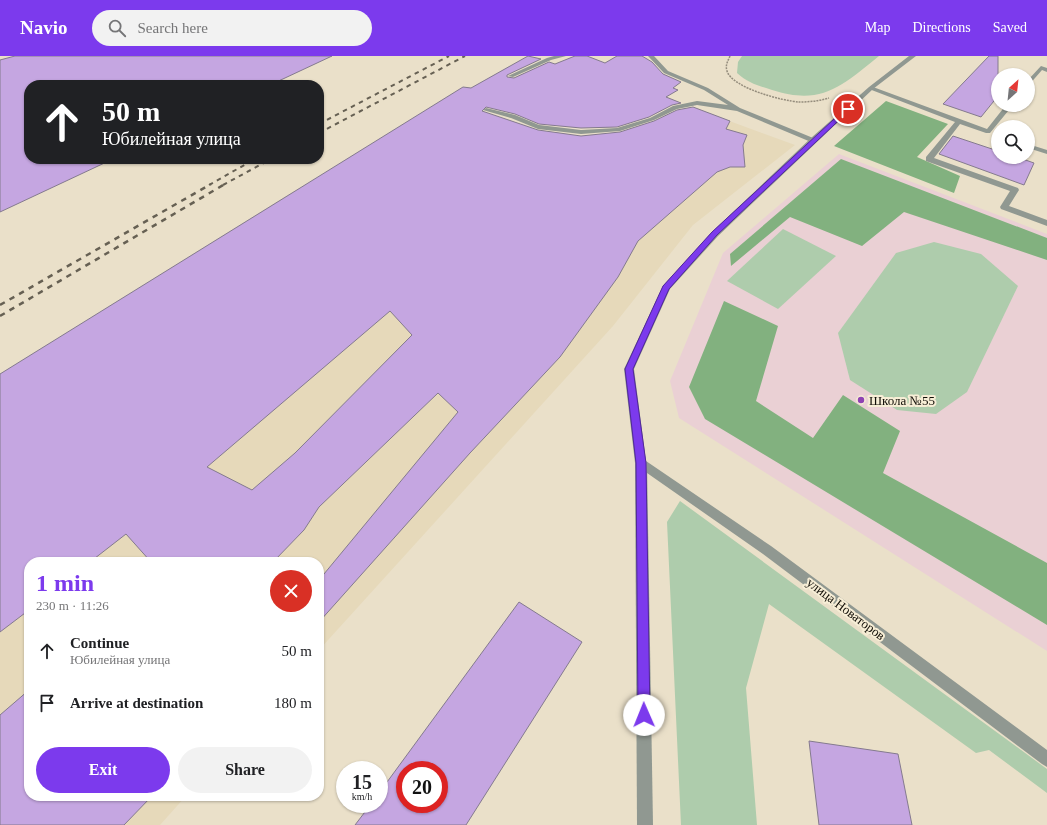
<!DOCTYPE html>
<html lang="en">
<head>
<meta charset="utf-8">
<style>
  body { margin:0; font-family:Georgia,serif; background:#f2f2f2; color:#202124; height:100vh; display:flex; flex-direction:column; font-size:15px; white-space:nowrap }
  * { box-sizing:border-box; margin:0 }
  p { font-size:13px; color:#757577 }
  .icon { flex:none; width:22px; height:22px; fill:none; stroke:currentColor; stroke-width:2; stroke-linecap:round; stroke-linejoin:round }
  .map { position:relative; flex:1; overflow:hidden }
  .details { position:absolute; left:24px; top:501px; width:300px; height:244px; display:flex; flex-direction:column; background:#fff; border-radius:16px; box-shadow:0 1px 3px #0004 }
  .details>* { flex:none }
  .hud { position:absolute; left:24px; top:24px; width:300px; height:84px; border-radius:16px; box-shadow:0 1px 3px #0004; background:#202124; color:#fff; overflow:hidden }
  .needle { width:26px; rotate:27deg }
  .buttons { position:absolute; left:991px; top:12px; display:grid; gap:8px }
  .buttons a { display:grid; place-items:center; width:44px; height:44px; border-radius:50%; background:#fff; box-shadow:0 1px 3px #0004; font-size:20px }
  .speed { position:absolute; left:336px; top:705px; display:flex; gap:8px; font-size:20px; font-weight:700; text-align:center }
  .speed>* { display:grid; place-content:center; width:52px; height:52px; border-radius:50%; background:#fff; box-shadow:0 1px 3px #0004; line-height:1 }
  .speed small { font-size:10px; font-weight:400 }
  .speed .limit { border:6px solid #d22; background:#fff; color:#111 }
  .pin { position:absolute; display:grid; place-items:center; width:34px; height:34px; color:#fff; margin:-17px; border:2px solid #fff; border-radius:50%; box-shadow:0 1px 4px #0007 }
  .me { position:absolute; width:44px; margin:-22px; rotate:359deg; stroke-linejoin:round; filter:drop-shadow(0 0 3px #0008) }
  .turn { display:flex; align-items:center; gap:14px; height:84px; padding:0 12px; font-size:18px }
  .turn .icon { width:52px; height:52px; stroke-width:2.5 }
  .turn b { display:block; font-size:28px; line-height:34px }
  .round { display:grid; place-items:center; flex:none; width:42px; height:42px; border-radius:21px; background:#f2f2f2 }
  .headline { display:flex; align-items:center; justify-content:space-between; height:68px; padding:0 12px }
  h1 { font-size:24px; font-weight:700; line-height:30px; color:#7c3aed }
  .button { display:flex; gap:8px; margin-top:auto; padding:8px 12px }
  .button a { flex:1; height:46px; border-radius:24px; background:#7c3aed; color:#fff; font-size:16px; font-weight:700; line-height:46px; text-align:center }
  .button a+a { background:#f2f2f2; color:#202124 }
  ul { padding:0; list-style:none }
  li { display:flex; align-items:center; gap:12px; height:52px; padding:0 12px }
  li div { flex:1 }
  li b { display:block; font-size:15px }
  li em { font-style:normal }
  header { display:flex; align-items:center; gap:24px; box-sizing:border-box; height:56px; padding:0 20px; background:#7c3aed; color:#fff }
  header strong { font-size:19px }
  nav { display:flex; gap:22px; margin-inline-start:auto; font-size:14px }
  .search { width:280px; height:36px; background:#f2f2f2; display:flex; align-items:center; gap:10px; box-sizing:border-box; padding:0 14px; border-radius:22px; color:#757577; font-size:15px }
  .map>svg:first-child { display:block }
  .built { fill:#e6d9ba }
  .education { fill:#ead0d4 }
  .green { fill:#aeccac }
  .forest { fill:#82b17f }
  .building { fill:#c5a6e1; stroke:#847a8e; fill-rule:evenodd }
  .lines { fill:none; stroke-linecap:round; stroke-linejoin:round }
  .path { stroke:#958d7d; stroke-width:1.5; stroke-dasharray:2 1; stroke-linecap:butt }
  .service { fill:#909891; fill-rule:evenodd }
  .minor { fill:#909891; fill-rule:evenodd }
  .rail-far1 { stroke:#666053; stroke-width:2; stroke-dasharray:4.5 4.5; stroke-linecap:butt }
  .rail { stroke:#666053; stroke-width:2.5; stroke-dasharray:5.5 5.5; stroke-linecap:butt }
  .route { fill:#7c3aed; stroke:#51269a }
  .poi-dot { fill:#8f42b3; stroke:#f7eed6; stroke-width:1.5 }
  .labels { text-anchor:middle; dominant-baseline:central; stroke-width:4; stroke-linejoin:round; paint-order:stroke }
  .poi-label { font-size:13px; fill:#0f0c05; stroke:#f7eed6; text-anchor:start }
  .street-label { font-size:13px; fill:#0f0c05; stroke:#f7eed6 }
</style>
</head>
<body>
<header>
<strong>Navio</strong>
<div class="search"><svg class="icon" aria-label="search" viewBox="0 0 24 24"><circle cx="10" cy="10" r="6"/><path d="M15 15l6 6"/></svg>Search here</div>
<nav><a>Map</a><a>Directions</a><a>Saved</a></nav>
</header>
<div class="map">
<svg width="1047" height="769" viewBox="0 0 1047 769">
  <rect width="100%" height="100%" fill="#eae0c9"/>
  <polygon class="built" points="458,46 524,80 602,91 705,56 795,89 693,169 613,270 319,594 319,506 29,506 29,740 186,740 160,769 0,769 0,319 291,137"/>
  <polygon class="education" points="839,98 1047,178 1047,595 679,362 670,325 723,197"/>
  <g class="green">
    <path d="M742 0H879C842 30 822 50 772 34 759 30 748 27 737 17L738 6Z"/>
    <polygon points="783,173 836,200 778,253 727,225"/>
    <polygon points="934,186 981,198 1018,230 967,336 936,358 897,354 850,324 838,277 896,197"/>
    <polygon points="680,445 1047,713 1047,737 989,694 976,697 769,548 746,632 757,769 681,769 667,466"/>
  </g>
  <g class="forest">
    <polygon points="886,45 948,68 917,101 960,120 954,137 834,90"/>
    <polygon points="841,103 1047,182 1047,204 904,156 862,190 790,161 731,210 730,198"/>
    <polygon points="724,245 778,270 756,345 813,382 843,339 900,375 883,417 1047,507 1047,569 705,363 689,331"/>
  </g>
  <g class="building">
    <polygon points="15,0 332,0 270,29 29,29 29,103 113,103 0,156 0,4"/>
    <path d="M528 0 541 3 507 19V21L514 22 549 6 555 8 575 0H587L605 7 617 0H642L652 6 663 18 681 26 673 32 678 34 666 41 681 47 672 49 649 61 617 71 581 72 539 68 515 58 486 51 482 55 538 74 581 80 620 76 654 65 677 54 693 51 730 65 726 73 747 79 743 89 745 111H730L717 116 638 185 618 221 560 301 470 397 319 566V524L458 356 438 337 319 451 304 474 273 506H151L126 478 90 506H29V554L0 576V318L463 31 471 32ZM390 255 412 279 295 397 252 434 207 411Z"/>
    <polygon points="989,0 998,0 998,40 981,61 943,48"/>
    <polygon points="953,80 998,95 998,101 1017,101 1034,107 1024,129 939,98"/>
    <path d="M519 546 582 586 466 769H355L371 748H379V737ZM405 714H439V748H405Z"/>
    <polygon points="29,634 29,740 152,740 124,769 0,769 0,659"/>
    <polygon points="809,685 898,698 912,769 819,769"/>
  </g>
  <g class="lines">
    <path class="path" d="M730 0C728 5 725 9 727 15 732 32 783 45 799 46 809 46 819 45 829 42"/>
    <g class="service">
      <polygon points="554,0 566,0 551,4 513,21 508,20 547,2"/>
      <polygon points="648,0 654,0 668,15 708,32 740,52 818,84 811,86 737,55 697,49 677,53 654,64 620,75 581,78 538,73 511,62 483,54 486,52 515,59 539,69 581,74 617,72 650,62 673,50 697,45 728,49 704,34 664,17"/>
      <polygon points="1041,10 1047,12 1047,16 1042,14 1028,30 1028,24"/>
      <polygon points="869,31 873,31 987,73 1006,49 1013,49 990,77 986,77 960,68 934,102 1018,132 1019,134 1009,150 1047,164 1047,170 1001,153 1000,151 1010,135 926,105 926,101 955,66 869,33"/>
      <polygon points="1028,88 1047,94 1047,98 1028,92"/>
      <polygon points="641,402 645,404 647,407 653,769 637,769 635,407 637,404"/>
    </g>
    <polygon class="minor" points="909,0 916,0 873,33 817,86 718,180 670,233 634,313 646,405 771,490 1047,694 1047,711 1042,708 763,498 637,410 635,407 624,313 663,230 712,176 811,82 869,31"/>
    <g class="rail-far1">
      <polyline points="319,68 449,0"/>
      <polyline points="319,77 465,0"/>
      <polyline points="209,129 255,103"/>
      <polyline points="223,129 271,103"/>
    </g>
    <g class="rail">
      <polyline points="0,249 211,128"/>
      <polyline points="0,260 225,128"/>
    </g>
  </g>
  <polygon class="route" points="846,52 851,53 717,179 669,233 633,313 646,407 650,659 648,663 644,665 640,663 638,659 636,407 625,313 663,230 712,176"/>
  <circle class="poi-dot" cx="861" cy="344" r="4"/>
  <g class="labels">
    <g class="poi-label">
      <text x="869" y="344">Школа №55</text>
    </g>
    <g class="street-label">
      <text transform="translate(846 553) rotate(37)">улица Новаторов</text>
    </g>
  </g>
</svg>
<div class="buttons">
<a><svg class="needle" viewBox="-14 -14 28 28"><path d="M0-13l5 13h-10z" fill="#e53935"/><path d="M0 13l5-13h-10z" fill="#757577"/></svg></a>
<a><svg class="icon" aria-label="search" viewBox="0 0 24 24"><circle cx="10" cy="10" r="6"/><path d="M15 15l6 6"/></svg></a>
</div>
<div class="speed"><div>15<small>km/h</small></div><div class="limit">20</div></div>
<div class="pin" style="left:848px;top:53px;background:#d93025"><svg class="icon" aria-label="arrive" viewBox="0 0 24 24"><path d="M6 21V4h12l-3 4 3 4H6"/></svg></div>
<svg class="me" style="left:644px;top:659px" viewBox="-20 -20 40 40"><circle r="19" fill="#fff"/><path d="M0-13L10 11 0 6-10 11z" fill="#7c3aed"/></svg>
<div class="hud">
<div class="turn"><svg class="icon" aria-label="ahead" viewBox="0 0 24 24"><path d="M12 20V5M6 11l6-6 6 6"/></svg><div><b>50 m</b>Юбилейная улица</div></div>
</div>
<section class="details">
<div class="headline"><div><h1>1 min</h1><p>230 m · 11:26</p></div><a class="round" style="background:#d93025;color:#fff"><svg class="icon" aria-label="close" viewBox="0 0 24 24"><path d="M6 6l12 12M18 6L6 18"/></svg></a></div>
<ul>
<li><svg class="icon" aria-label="ahead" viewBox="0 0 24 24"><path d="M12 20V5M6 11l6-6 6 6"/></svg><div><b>Continue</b><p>Юбилейная улица</p></div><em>50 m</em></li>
<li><svg class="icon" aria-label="arrive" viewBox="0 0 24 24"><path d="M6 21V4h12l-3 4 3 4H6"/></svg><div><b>Arrive at destination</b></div><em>180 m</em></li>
</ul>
<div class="button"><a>Exit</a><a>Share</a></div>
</section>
</div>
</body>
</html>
